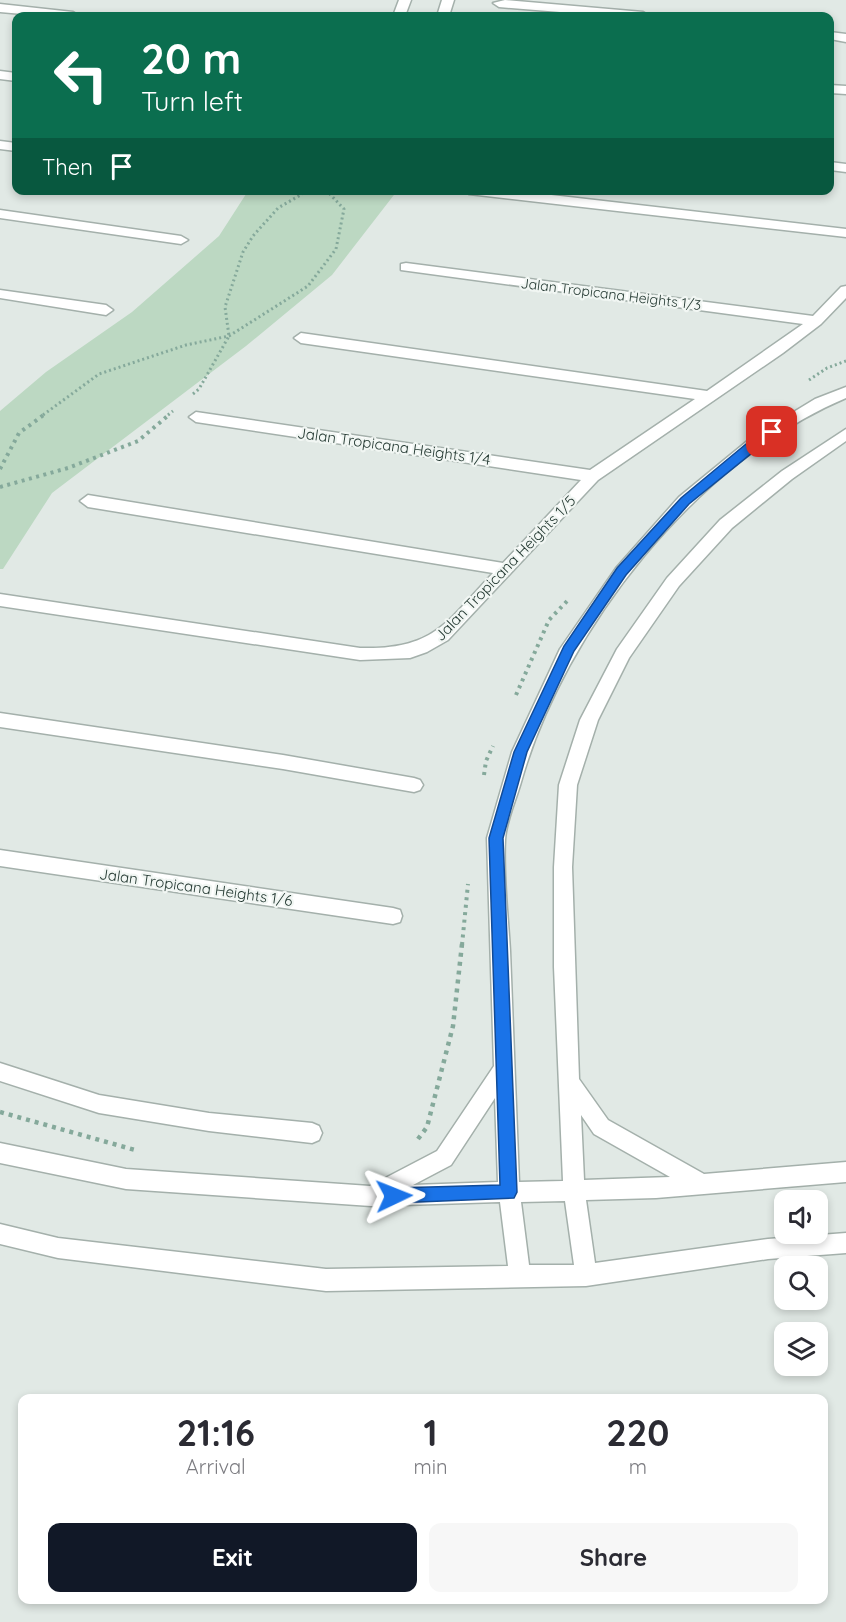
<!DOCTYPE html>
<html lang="en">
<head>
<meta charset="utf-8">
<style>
  body { margin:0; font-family:Quicksand,sans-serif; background:#f7f7f7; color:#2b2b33; height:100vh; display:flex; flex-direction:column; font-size:22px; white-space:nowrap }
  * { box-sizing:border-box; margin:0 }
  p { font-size:20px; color:#7c7c81 }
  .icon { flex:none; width:33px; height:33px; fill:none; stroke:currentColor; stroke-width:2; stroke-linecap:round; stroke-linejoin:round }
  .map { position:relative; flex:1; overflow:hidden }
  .panel { position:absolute; left:18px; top:1394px; width:810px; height:210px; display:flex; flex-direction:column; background:#fff; border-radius:12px; box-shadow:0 3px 9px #0003 }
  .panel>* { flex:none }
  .banner { position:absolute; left:12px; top:12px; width:822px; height:183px; border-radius:12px; box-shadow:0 3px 9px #0003; background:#0b6e4f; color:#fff; overflow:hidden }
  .tools { position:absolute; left:774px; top:1190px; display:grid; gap:12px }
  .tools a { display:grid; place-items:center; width:54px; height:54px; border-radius:12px; background:#fff; box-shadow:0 3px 9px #0003; font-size:30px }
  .pin { position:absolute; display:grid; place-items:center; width:51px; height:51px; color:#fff; margin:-26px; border-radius:12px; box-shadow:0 3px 9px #0006 }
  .me { position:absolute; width:66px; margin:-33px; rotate:88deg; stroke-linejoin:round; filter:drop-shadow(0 0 4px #0008) }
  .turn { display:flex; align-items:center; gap:21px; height:126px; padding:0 30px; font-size:27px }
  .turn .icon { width:78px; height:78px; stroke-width:2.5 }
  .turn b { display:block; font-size:42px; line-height:51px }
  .then { display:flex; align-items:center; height:57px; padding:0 30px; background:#0003; gap:12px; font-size:22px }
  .eta { display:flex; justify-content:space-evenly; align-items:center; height:102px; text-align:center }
  .eta b { font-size:36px; font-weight:700; line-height:42px }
  .button { display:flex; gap:12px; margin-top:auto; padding:12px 30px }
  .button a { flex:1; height:69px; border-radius:12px; background:#111827; color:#fff; font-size:24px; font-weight:700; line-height:69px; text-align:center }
  .button a+a { background:#f7f7f7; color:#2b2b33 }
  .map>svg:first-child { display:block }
  .green { fill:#bcd8c2 }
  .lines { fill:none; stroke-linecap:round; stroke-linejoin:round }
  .minor-casing { stroke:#a4b0ab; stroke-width:3 }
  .path-far2 { stroke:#85a99b; stroke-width:3; stroke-dasharray:2 3; stroke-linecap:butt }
  .path-far1 { stroke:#85a99b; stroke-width:4; stroke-dasharray:3 4.5; stroke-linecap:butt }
  .path { stroke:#85a99b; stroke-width:4.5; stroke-dasharray:4 5; stroke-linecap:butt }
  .minor { fill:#fff; fill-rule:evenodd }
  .route { fill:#1a73e8; stroke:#114b97; stroke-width:1.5 }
  .labels { text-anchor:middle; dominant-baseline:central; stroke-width:4.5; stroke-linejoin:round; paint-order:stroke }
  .far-street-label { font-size:14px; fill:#233831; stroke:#f1f6f3 }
  .street-label { font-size:15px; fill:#233831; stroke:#f1f6f3 }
</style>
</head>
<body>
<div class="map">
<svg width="846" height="1622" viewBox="0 0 846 1622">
  <rect width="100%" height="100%" fill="#e1e9e5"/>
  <polygon class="green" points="248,191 397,191 332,275 246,346 52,493 3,569 0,569 0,411 46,372 132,312 219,236"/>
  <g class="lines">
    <defs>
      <g id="minor">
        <polygon points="399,0 411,0 405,16 393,16"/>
        <polygon points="442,0 454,0 449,16 437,16"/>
        <polygon points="505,0 643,12 649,16 609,16 499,7 493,3"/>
        <polygon points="0,4 73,12 79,16 45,16 0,12"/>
        <polygon points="830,32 846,34 846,42 830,39"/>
        <polygon points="0,71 16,73 16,81 0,79"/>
        <polygon points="830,85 846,86 846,94 830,93"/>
        <polygon points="0,141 16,143 16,151 0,149"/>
        <polygon points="830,162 846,164 846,172 830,170"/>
        <polygon points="463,190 508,190 846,229 846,237 469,194"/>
        <polygon points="0,210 181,236 188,240 181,244 0,218"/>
        <path d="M406 263 813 316 841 287 846 286V298L821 324 783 353 598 480 448 640 427 652 410 658 360 660 0 606V594L360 648C434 650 446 623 493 573L88 507 80 501 88 495 503 563 581 480 196 422 189 417 196 412 590 470 695 399 301 343 294 338 301 333 707 391 803 324 401 270V264Z"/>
        <polygon points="0,290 106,305 113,310 106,315 0,298"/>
        <path d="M846 387V398C697 461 565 628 521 782 516 800 506 821 505 840 503 876 508 914 510 951 513 1028 516 1105 519 1182L563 1181 554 967V867L559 785 580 720 617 649 667 578 720 520 782 471 846 429V441L792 479 732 528 679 586 629 658 598 720 577 785 572 867 579 1079 608 1120 704 1174 846 1162V1182L656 1198 586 1200 595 1263 768 1239 846 1233V1253L768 1259 586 1286 326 1291 58 1258 0 1244V1224L58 1238 326 1269 508 1266 500 1202 371 1206 126 1189 0 1163V1143L126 1169 370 1186 437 1151 494 1066 487 838 512 752 560 649 616 568 679 497 751 438 815 399ZM495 1098 498 1182 413 1185 451 1165ZM581 1115 594 1134 670 1177 584 1180ZM565 1201 574 1265H529L521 1202Z"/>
        <polygon points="0,713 283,755 414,778 420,780 423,785 420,790 414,792 283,769 0,727"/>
        <polygon points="0,850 393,908 400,910 402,916 400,922 393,924 0,866"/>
        <polygon points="0,1063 99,1095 209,1113 312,1123 319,1126 322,1133 319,1140 312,1143 209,1131 99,1113 0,1081"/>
      </g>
    </defs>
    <use href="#minor" class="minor-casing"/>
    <g class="path-far2">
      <polyline points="809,380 827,368 846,361"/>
      <polyline points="193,394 199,389 229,336 225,307 243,252 253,236 278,208 309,190"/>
      <polyline points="43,415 99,374 186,345 229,336 308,286 336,249 344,209 326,190"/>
      <polyline points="168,415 173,411"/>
    </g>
    <g class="path-far1">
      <polyline points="0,469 19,433 45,414"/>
      <polyline points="0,487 68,468 138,441 170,414"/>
      <polyline points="516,695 549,620 570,598"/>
      <polyline points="484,775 486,761 493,746"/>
      <polyline points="462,945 468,884"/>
    </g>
    <g class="path">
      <polyline points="0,1112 135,1150"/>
      <polyline points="418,1139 427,1127 453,1026 462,944"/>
    </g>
    <use href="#minor" class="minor"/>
  </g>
  <polygon class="route" points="772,428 778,432 689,504 626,575 574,651 527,752 503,838 517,1192 514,1198 394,1203 388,1201 386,1196 388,1190 394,1188 500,1185 489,838 514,752 564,646 617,568 681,498 752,439"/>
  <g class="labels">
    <g class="far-street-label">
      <text transform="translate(611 294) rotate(7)">Jalan Tropicana Heights 1/3</text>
    </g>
    <g class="street-label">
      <text transform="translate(394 446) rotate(8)">Jalan Tropicana Heights 1/4</text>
      <text transform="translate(505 568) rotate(-46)">Jalan Tropicana Heights 1/5</text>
      <text transform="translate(196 887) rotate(8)">Jalan Tropicana Heights 1/6</text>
    </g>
  </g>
</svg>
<div class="tools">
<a><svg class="icon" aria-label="sound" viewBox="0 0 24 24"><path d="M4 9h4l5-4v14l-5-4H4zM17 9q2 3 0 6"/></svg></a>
<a><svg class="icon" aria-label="search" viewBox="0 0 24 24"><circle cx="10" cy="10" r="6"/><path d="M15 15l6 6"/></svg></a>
<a><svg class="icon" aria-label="layers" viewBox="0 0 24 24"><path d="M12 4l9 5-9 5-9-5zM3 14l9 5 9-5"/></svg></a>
</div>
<div class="pin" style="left:772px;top:432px;background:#d93025"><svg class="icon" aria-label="arrive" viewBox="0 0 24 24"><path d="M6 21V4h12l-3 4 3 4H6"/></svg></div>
<svg class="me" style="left:394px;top:1196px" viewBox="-20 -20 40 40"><path d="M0-17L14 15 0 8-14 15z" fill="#1a73e8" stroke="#fff" stroke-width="4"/></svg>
<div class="banner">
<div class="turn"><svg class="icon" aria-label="left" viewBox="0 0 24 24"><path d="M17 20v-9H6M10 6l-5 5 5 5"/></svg><div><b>20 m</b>Turn left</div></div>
<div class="then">Then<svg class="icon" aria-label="arrive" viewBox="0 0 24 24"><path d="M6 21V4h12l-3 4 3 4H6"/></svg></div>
</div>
<section class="panel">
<div class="eta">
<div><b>21:16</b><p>Arrival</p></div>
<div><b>1</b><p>min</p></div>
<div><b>220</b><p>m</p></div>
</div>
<div class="button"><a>Exit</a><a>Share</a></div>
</section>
</div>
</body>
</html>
